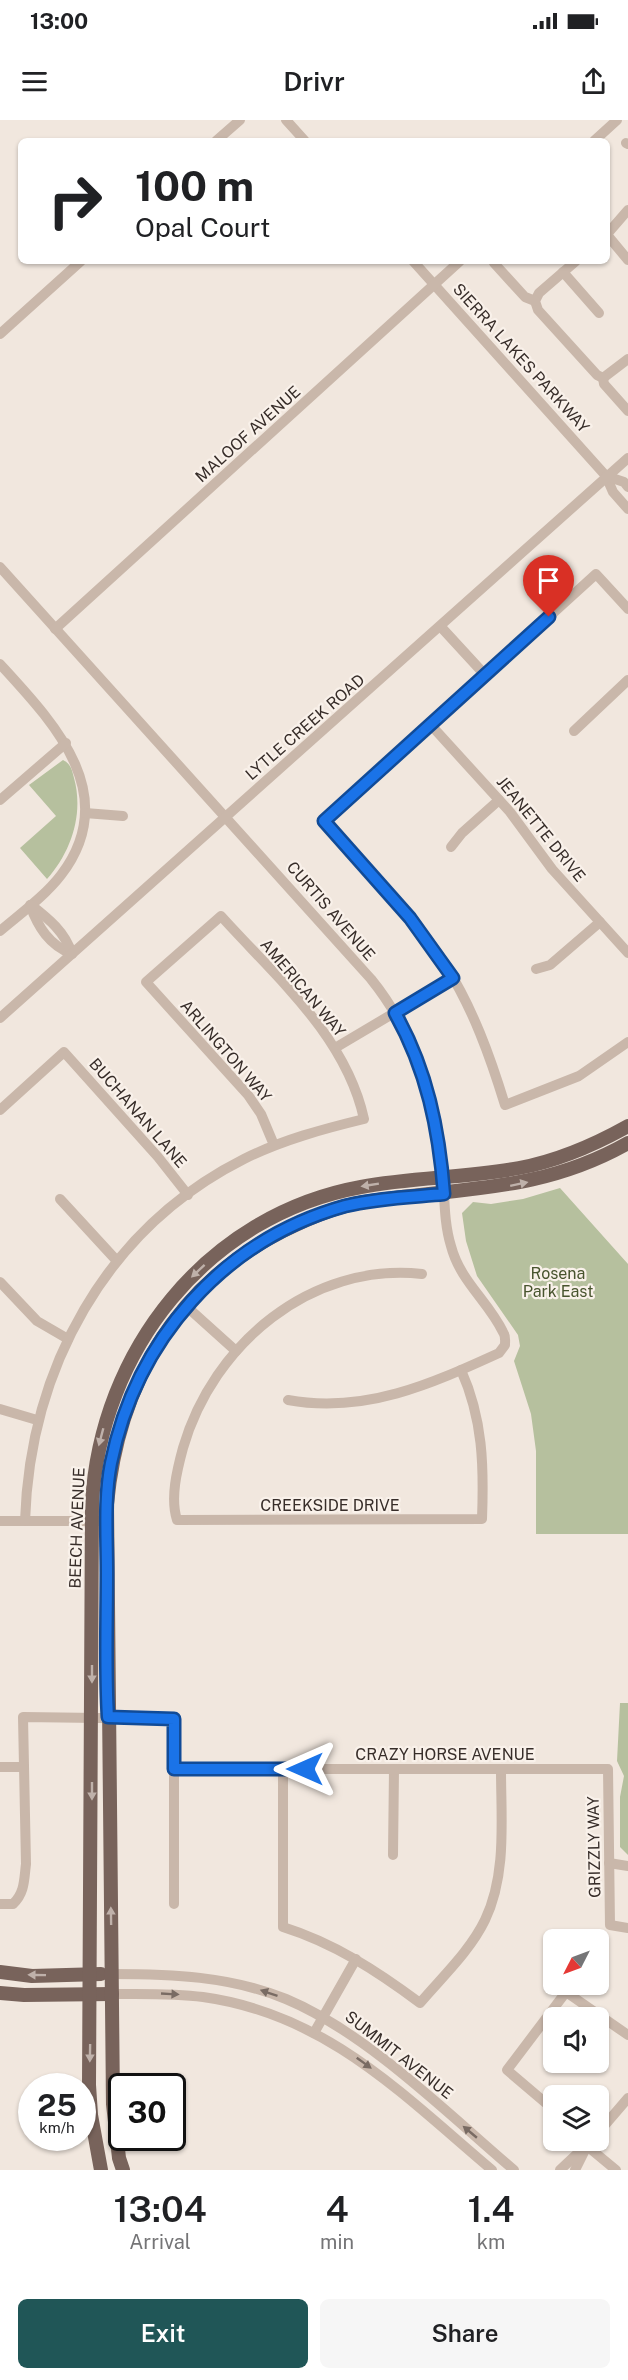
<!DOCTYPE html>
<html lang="en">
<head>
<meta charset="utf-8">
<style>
  body { margin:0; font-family:"Public Sans",sans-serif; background:#f6f6f6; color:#202124; height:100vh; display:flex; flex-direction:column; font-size:22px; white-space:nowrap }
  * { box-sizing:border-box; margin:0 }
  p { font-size:20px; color:#757577 }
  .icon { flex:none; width:33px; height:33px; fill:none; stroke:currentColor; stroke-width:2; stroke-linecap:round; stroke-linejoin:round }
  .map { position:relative; height:2050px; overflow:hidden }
  .sheet { display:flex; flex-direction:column; background:#fff; flex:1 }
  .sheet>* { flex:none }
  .top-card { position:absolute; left:18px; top:18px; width:592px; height:126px; border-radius:9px; box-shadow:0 2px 4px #0004; background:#fff; color:#202124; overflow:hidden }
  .needle { width:39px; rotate:228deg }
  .controls { position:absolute; left:543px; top:1809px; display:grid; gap:12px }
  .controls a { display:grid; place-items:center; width:66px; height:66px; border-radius:9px; background:#fff; box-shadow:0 2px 4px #0004; font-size:30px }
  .speed { position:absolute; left:18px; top:1953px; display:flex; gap:12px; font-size:30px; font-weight:700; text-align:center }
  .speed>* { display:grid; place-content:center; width:78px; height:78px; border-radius:50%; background:#fff; box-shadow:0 2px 4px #0004; line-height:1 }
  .speed small { font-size:15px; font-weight:400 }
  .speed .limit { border:3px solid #111; border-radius:9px; background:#fff; color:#111 }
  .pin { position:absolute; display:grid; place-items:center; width:51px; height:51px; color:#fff; margin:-62px -26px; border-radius:50% 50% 50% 0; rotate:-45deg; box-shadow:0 0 6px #0007 }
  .pin .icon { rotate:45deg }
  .me { position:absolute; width:66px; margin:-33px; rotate:270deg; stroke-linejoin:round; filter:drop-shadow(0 0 4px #0008) }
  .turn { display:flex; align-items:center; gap:21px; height:126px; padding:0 18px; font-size:27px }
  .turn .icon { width:78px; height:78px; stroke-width:2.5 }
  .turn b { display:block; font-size:42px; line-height:51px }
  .eta { display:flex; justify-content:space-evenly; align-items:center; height:102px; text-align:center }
  .eta b { font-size:36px; font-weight:600; line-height:42px }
  .button { display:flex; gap:12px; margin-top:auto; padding:12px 18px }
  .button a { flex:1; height:69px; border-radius:9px; background:#205657; color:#fff; font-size:24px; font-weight:600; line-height:69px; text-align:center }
  .button a+a { background:#f6f6f6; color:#202124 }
  .status { display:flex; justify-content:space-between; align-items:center; height:42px; padding:0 30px; background:#fff; direction:ltr }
  .status svg { height:16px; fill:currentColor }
  header { display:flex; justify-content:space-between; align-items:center; height:78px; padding:0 18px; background:#fff; font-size:27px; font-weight:600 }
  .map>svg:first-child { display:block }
  .green { fill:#b6c09e }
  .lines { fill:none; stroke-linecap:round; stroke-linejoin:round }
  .minor { stroke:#c9b7aa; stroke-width:10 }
  .major { stroke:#78635b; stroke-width:14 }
  .oneway { fill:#bfb1aa }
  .oneway2 { fill:#796b63 }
  .route-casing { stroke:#114b97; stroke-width:15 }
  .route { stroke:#1a73e8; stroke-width:10 }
  .labels { text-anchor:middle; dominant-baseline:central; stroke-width:4.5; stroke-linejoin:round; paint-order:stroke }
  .street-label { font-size:16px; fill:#372d29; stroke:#f9f1ea }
  .park-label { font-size:16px; fill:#48542e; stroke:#f9f1ea }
</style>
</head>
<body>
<div class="status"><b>13:00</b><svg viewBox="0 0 49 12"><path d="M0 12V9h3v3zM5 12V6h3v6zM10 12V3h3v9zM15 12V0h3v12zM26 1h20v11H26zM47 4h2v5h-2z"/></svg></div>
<header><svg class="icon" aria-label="menu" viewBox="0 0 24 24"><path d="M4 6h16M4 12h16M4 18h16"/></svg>Drivr<svg class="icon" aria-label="share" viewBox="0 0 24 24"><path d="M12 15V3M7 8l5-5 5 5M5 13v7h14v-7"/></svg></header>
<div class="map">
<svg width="628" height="2050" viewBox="0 0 628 2050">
  <rect width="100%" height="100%" fill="#f1e7de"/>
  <g class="green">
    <path d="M63 640C71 644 72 650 74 658 84 694 71 732 47 759L20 728 56 696 29 665Z"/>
    <polygon points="560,1068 628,1144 628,1414 536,1414 536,1331 531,1294 514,1241 520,1226 518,1215 477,1156 466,1121 462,1093 473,1082 491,1084 523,1079"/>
    <polygon points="620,1583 628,1583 628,1735 620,1727 620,1677 624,1656 617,1641"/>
  </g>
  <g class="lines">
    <g class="minor">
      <polyline points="286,0 305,21"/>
      <polyline points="216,21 240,0"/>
      <polyline points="594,21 617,0"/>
      <polyline points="626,23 628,24"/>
      <polyline points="608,113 628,90"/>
      <polyline points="608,116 628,140"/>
      <polyline points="413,141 606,356 613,372 628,389"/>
      <polyline points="576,141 539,173 535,181 538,190 597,255 603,258 628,239"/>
      <polyline points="494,143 525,177 535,181"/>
      <polyline points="563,152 599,193"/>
      <polyline points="0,214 81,141"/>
      <polyline points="603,258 604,264 628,291"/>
      <polyline points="606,356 624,362 628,367"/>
      <path d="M0 447 371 859C414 912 434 977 442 1045 445 1072 443 1100 451 1126 460 1161 488 1181 503 1212 506 1216 505 1220 505 1225L499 1233C431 1264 365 1294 288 1280"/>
      <path d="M628 489 596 454 324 701C365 747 413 793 446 846 473 889 490 936 505 985L579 956 628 922"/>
      <polyline points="441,507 486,556"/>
      <polyline points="55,509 460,141"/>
      <path d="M0 544C53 602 123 674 61 755 45 776 20 794 0 811"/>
      <polyline points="430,604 510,692 552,749 628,833"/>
      <polyline points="574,611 628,560"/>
      <polyline points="0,680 66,623"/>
      <polyline points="85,693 123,696"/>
      <polyline points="451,727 462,713 499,680"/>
      <path d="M30 785C38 807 49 825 72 834"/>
      <path d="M31 785C49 799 65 812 72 834"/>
      <polyline points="536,849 550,845 600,802"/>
      <polyline points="0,898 628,338"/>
      <polyline points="335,928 453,858"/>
      <polyline points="0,990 64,932 158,1037 188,1075"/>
      <polyline points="60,1079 117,1141"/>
      <path d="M422 1154C311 1142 213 1224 183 1328 177 1350 170 1378 177 1400L482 1399C484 1346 483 1299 461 1250"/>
      <polyline points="0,1162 37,1201 68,1219"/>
      <polyline points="186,1186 236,1231"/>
      <polyline points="0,1289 37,1300"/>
      <polyline points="0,1401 98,1401"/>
      <path d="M25 1401C30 1249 105 1109 244 1039 282 1020 323 1009 364 999 346 916 275 856 221 796L146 862 248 975 261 994 274 1025"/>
      <polyline points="0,1647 24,1647"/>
      <polyline points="174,1649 608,1649 610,1805 628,1808"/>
      <path d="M283 1649V1807C334 1823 377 1851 420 1883 442 1857 470 1831 485 1800 507 1754 501 1699 501 1650"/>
      <polyline points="393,1735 394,1649"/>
      <polyline points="609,1743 628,1746"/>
      <path d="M0 1784H13C25 1773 24 1759 26 1744L23 1597 174 1599V1784"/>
      <path d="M112 1854C171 1854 230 1856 286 1879 367 1913 447 1993 514 2050"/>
      <path d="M112 1874C142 1874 173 1873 203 1877 326 1894 402 1974 492 2050"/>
      <polyline points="314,1913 356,1839"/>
      <polyline points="554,1990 507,1950 566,1872 628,1915"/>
      <polyline points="598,2013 628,1978"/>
      <polyline points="587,2026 616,2050"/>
      <polyline points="560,2050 592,2020"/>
      <polyline points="575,2050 587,2026"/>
    </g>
    <g class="major">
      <polyline points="0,1852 32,1856 101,1854"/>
      <polyline points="0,1873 24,1875 112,1874"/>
      <path d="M101 2050 91 1995 89 1965 92 1384C100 1231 207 1095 361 1067 413 1057 467 1058 519 1048 557 1041 594 1025 628 1006"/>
      <path d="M123 2050 119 2038 113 1984 107 1384C118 1266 175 1165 283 1111 309 1098 336 1086 364 1082 460 1067 540 1073 628 1023"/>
    </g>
  </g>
  <defs><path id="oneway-solid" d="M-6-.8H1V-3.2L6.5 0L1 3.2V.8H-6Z" transform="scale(1.5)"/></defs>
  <g class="oneway">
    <use href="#oneway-solid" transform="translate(519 1064) rotate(-12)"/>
    <use href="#oneway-solid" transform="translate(370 1065) rotate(171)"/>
    <use href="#oneway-solid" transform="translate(198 1151) rotate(137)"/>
    <use href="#oneway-solid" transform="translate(101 1317) rotate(105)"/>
    <use href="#oneway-solid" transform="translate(92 1554) rotate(90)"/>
    <use href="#oneway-solid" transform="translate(92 1671) rotate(90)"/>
    <use href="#oneway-solid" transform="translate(111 1796) rotate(-91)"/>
    <use href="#oneway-solid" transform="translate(37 1855) rotate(-179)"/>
    <use href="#oneway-solid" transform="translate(90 1933) rotate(91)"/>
  </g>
  <g class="oneway2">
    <use href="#oneway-solid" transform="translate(269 1873) rotate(-161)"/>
    <use href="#oneway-solid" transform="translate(170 1874) rotate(3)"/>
    <use href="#oneway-solid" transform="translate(364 1943) rotate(36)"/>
    <use href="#oneway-solid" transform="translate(470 2012) rotate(-140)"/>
  </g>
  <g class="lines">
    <defs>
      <path id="route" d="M305 1649H174V1599L108 1597C105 1549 107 1500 107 1452 107 1416 104 1378 111 1343 136 1220 223 1120 345 1086 377 1078 412 1077 444 1074 439 1009 427 950 395 893L453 858 410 798 324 701 549 497"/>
    </defs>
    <use href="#route" class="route-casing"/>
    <use href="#route" class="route"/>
  </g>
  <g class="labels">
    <g class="street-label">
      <text transform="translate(521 238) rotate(48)">SIERRA LAKES PARKWAY</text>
      <text transform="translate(248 314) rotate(-42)">MALOOF AVENUE</text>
      <text transform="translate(305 607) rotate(-41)">LYTLE CREEK ROAD</text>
      <text transform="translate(541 709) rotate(51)">JEANETTE DRIVE</text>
      <text transform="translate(331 791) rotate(49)">CURTIS AVENUE</text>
      <text transform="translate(303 868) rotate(50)">AMERICAN WAY</text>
      <text transform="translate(226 931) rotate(49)">ARLINGTON WAY</text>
      <text transform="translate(138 993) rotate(49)">BUCHANAN LANE</text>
      <text x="330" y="1385">CREEKSIDE DRIVE</text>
      <text transform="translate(77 1408) rotate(-88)">BEECH AVENUE</text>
      <text x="445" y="1634">CRAZY HORSE AVENUE</text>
      <text transform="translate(594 1727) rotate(-91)">GRIZZLY WAY</text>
      <text transform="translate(399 1935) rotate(38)">SUMMIT AVENUE</text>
    </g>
    <g class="park-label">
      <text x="558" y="1153">Rosena<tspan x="558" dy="18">Park East</tspan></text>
    </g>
  </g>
</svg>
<div class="controls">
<a><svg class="needle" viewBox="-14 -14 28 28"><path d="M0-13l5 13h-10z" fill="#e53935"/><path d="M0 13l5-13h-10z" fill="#757577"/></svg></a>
<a><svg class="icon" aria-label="sound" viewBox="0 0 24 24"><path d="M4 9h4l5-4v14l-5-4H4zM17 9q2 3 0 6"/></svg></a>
<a><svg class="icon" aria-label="layers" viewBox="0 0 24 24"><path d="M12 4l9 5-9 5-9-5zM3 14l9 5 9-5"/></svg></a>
</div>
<div class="speed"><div>25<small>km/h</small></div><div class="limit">30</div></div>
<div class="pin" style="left:549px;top:497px;background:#d93025"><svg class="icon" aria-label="arrive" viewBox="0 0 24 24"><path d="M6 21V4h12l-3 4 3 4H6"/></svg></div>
<svg class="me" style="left:305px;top:1649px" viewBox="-20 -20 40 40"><path d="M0-17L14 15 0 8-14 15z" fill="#1a73e8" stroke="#fff" stroke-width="4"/></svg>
<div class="top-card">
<div class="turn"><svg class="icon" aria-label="right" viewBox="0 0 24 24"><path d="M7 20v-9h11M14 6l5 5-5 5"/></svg><div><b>100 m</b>Opal Court</div></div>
</div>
</div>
<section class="sheet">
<div class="eta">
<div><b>13:04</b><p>Arrival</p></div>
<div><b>4</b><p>min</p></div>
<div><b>1.4</b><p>km</p></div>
</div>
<div class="button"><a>Exit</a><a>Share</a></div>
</section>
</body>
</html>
